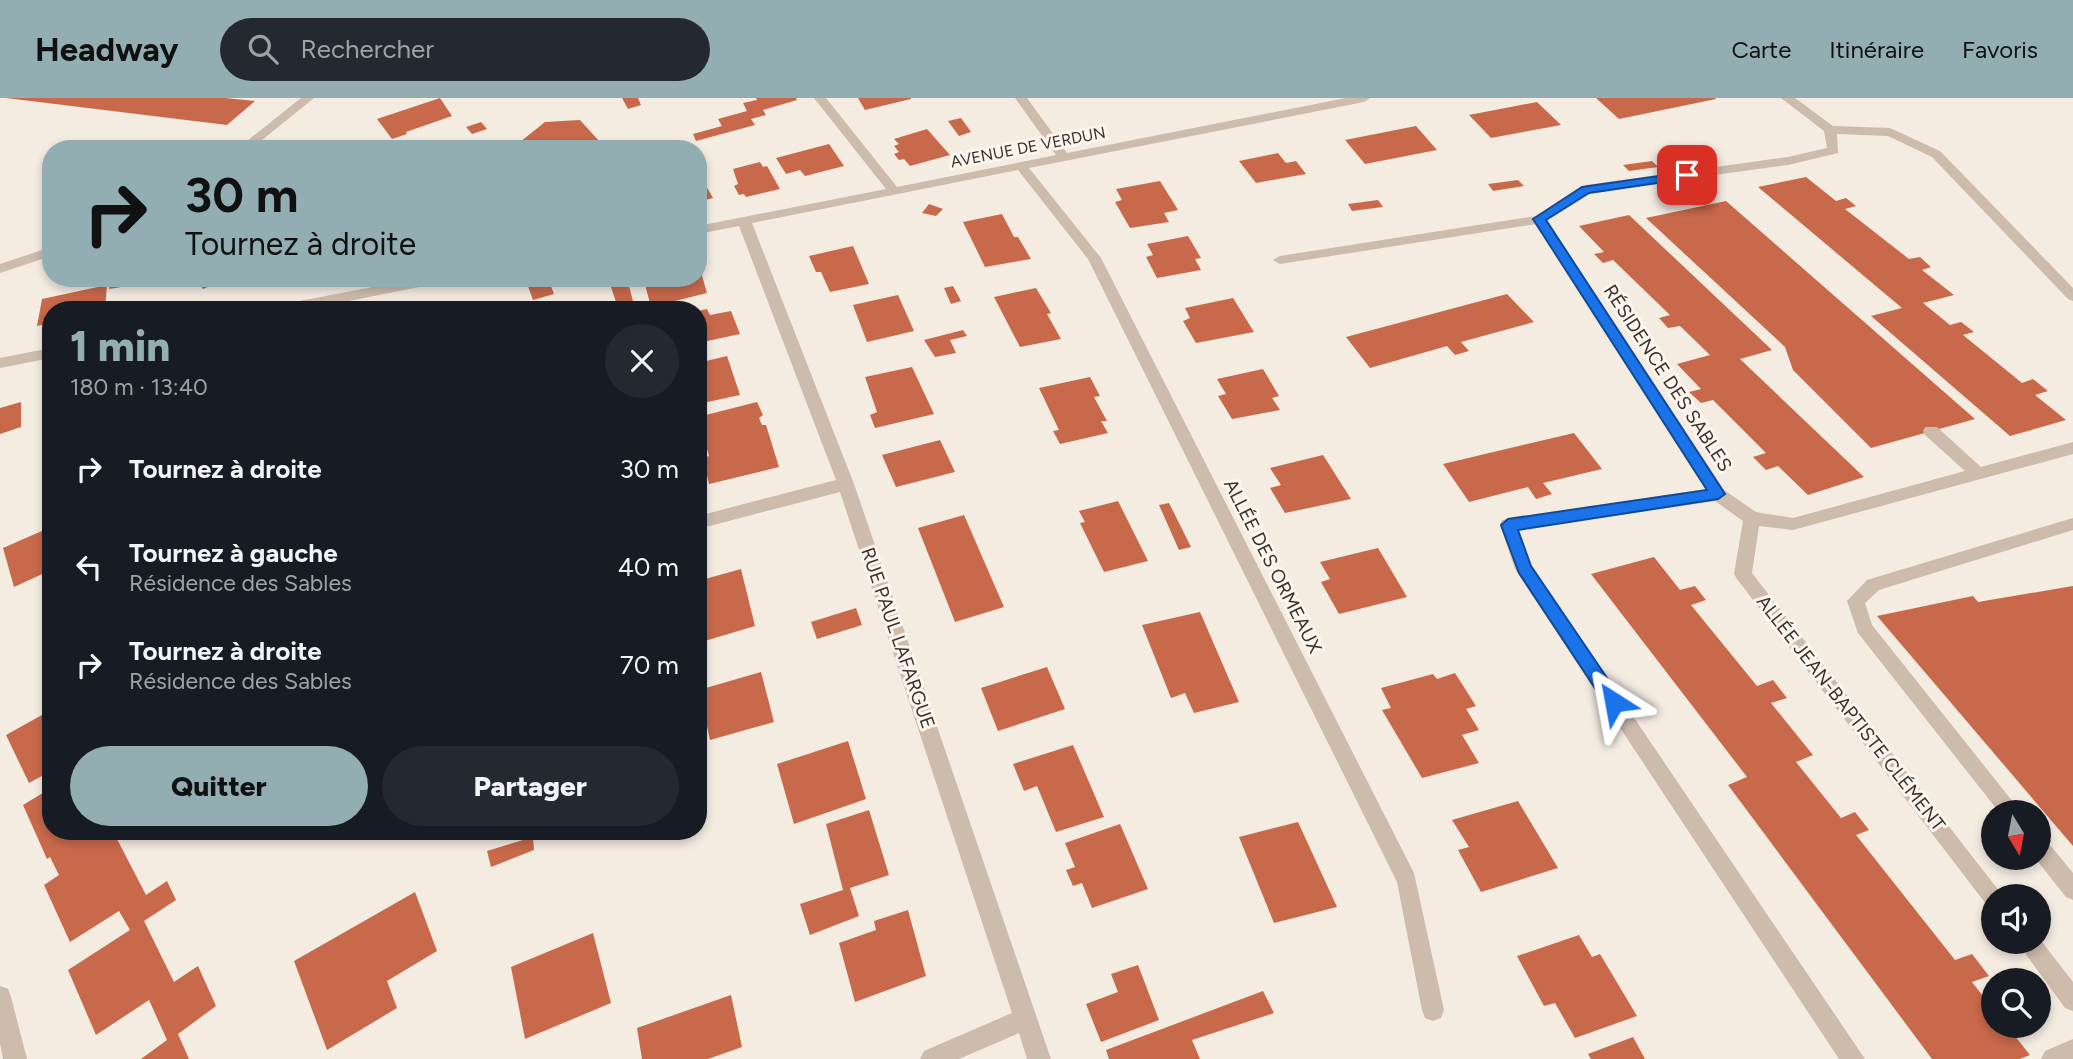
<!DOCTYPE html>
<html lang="fr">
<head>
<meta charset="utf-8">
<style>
  body { margin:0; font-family:Figtree,sans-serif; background:#242831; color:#f1f3f6; height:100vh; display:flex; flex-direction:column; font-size:26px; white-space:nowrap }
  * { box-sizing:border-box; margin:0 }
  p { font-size:23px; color:#9ea1a6 }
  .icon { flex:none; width:38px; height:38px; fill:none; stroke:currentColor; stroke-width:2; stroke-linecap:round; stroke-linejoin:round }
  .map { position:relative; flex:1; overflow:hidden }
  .side { position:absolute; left:42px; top:203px; width:665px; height:539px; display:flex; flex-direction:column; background:#171b24; border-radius:28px; box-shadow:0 4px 10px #0003 }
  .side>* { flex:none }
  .banner { position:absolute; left:42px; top:42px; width:665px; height:147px; border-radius:28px; box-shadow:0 4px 10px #0003; background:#92aeb2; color:#111; overflow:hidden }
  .needle { width:46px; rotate:170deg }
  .tools { position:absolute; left:1981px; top:702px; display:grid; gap:14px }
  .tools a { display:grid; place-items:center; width:70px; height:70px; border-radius:50%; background:#171b24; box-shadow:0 4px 10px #0003; font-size:35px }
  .pin { position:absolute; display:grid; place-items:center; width:60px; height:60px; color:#fff; margin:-30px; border-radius:14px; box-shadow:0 4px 10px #0006 }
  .me { position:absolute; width:77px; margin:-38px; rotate:326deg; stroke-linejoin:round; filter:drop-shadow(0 0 5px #0008) }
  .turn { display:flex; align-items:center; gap:24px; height:147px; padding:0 28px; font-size:32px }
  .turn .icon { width:91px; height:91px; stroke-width:2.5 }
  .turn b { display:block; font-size:49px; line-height:60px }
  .round { display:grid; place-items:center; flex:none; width:74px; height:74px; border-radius:37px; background:#242831 }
  .overview { display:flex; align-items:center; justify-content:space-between; height:119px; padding:0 28px }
  h1 { font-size:42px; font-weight:800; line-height:52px; color:#92aeb2 }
  .cta { display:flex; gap:14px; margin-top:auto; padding:14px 28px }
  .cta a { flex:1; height:80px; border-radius:42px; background:#92aeb2; color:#111; font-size:28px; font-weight:800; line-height:80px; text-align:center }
  .cta a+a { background:#242831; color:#f1f3f6 }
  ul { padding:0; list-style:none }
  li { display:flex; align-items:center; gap:21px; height:98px; padding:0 28px }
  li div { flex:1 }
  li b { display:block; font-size:26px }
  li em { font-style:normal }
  header { display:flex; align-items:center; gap:42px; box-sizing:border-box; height:98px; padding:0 35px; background:#92aeb2; color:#111 }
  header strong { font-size:33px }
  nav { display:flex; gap:38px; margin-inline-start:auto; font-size:24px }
  .search { width:490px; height:63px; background:#242831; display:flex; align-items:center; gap:18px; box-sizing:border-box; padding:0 24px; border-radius:38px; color:#9ea1a6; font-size:26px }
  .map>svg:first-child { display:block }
  .building { fill:#c8694b }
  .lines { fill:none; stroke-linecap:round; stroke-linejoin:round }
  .minor { fill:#cdbbac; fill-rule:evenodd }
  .route { fill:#1a73e8; stroke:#114b97; stroke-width:2 }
  .labels { text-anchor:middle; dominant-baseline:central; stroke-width:6; stroke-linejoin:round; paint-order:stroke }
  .far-street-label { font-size:16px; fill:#3b302b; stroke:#fbf5ee }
  .street-label { font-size:19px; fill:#3b302b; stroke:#fbf5ee }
</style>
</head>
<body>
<header>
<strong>Headway</strong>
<div class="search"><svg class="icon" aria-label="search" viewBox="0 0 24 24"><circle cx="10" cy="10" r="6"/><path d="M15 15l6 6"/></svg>Rechercher</div>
<nav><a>Carte</a><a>Itinéraire</a><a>Favoris</a></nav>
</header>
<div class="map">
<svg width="2073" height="961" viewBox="0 0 2073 961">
  <rect width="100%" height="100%" fill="#f4ebe1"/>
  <g class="building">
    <polygon points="6,0 225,0 255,3 227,27"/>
    <polygon points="440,0 452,18 406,34 407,36 392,41 377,21"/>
    <polygon points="622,0 638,0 641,7 628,11"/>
    <polygon points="756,0 796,0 797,2 763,12 766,17 751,21 755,27 696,43 693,36 722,28 718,21 747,13 743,5 757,2"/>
    <polygon points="858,0 911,0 911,1 865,12"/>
    <polygon points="1596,0 1715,0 1716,1 1619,21"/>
    <polygon points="1537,4 1561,27 1491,40 1469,17"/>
    <polygon points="961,20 971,34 959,38 948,23"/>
    <polygon points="580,22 599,43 582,51 517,51 515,48 545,24"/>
    <polygon points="481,24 487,31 472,36 466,29"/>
    <polygon points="1416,28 1437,52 1365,66 1345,42"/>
    <polygon points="927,31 950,57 910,68 904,61 899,62 894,56 899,54 894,48 899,46 894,41"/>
    <polygon points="829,46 844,68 805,78 800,72 786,76 776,60"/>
    <polygon points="1278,55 1286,65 1296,63 1306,76 1256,85 1239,63"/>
    <polygon points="1652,63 1658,69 1629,73 1623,67"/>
    <polygon points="760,64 763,69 767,68 780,91 746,99 744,96 739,97 734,88 738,86 733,71"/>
    <polygon points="698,74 713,100 698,104"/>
    <polygon points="1806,79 1836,103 1846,100 1856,108 1845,111 1909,161 1920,159 1931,169 1922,172 1954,197 1923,205 1950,227 1961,224 1974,234 1963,237 2022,285 2033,281 2048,293 2035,297 2066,322 2010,338 1871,218 1902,210 1758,89"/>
    <polygon points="1518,82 1524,88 1493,93 1488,86"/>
    <polygon points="1160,83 1178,112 1164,115 1169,124 1130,130 1115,104 1122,102 1116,91"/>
    <polygon points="1378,102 1383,109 1352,113 1348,106"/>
    <polygon points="1726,103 1975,321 1871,350 1793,272 1785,249 1646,120"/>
    <polygon points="929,106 943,111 936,118 922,115"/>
    <polygon points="1002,116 1014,139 1018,139 1031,161 985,169 963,124"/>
    <polygon points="1629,117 1772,252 1740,261 1864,379 1808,397 1778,368 1766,372 1753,359 1766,355 1713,302 1701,305 1689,294 1701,291 1677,266 1710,257 1680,228 1668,230 1659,220 1670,217 1613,162 1603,165 1594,156 1604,154 1579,128"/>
    <polygon points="1188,138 1201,160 1195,161 1201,172 1157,180 1146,159 1153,157 1147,146"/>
    <polygon points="853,148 869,186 830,194 821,174 816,174 809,158"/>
    <polygon points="699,167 707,195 651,209 644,183 658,180 698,180"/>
    <polygon points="112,180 146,180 145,185 109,191"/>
    <polygon points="206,180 229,180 203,191 198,184"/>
    <polygon points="525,180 548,180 554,196 533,202"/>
    <polygon points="620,180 627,180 634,207 619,212 606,212 617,207 609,183"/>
    <polygon points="107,187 105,212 51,212 51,225 37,228 42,201"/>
    <polygon points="953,188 961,203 951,206 944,190"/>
    <polygon points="1036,190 1051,215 1047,216 1061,241 1020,249 994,199"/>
    <polygon points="1507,196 1534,224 1461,244 1469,253 1455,257 1447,248 1370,270 1346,239"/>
    <polygon points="898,197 914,233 867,244 853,207"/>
    <polygon points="1233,200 1254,234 1196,245 1183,223 1190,220 1185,210"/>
    <polygon points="707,211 710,217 731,213 740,236 698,245 698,213"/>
    <polygon points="963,232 967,238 950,242 956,255 935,259 924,242"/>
    <polygon points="727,258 740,297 698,306 698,265"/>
    <polygon points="912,269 934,316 875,330 870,317 877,314 865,279"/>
    <polygon points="1263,271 1279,298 1272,300 1280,312 1232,321 1218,298 1226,296 1217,281"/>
    <polygon points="1090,279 1100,298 1094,299 1107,323 1101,323 1108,335 1060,346 1053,333 1059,332 1039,290"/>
    <polygon points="21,304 21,329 0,336 0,310"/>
    <polygon points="757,304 763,317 759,320 762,327 766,327 779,369 709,386 703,360 709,358 698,319"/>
    <polygon points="1574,335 1602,371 1543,385 1552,396 1536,401 1528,389 1469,404 1443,366"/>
    <polygon points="940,342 955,374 896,389 882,357"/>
    <polygon points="1323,357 1351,401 1285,415 1270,390 1281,387 1270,370"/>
    <polygon points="1118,403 1148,463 1104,474 1080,425 1085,424 1079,413"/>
    <polygon points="1169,405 1191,449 1179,452 1159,407"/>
    <polygon points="964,417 1004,509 955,524 918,430"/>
    <polygon points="51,429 51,472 14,489 3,450"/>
    <polygon points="1378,450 1407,499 1339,516 1321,484 1330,481 1320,464"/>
    <polygon points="1654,459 1680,492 1695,488 1706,502 1691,507 1757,588 1773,582 1787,600 1771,605 1813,657 1796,664 1841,720 1855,714 1869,732 1856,737 1955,862 1972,856 1989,878 1972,884 1993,911 1993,928 2007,928 2030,957 2020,961 1932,961 1728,687 1747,679 1591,476"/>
    <polygon points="741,471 755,528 698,545 698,483"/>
    <polygon points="2073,488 2073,748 1877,518 1973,498 1978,504"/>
    <polygon points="856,510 862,527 817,541 811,524"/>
    <polygon points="1200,514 1239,604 1194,615 1185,595 1171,600 1142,527"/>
    <polygon points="1047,569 1065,611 998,633 981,590"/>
    <polygon points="761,574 774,624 710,642 699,592"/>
    <polygon points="1455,575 1476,608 1466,611 1479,632 1462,637 1479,665 1422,680 1382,612 1391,610 1381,590 1433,576 1437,581"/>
    <polygon points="51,612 51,673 29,685 6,637"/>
    <polygon points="848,643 866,701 794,726 777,666"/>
    <polygon points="1073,647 1104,719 1056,734 1037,688 1024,693 1013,666"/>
    <polygon points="51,690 51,733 129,733 117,741 146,797 167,783 176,802 144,823 174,884 198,868 216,908 178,936 189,961 141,961 167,942 149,902 96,937 68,872 130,832 119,813 70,844 44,787 59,777 50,759 47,761 23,707"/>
    <polygon points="1518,703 1558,770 1481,794 1458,752 1469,749 1452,722"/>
    <polygon points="869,712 889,777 850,790 859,818 810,837 800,806 843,792 826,726"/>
    <polygon points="1298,724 1337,809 1274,825 1239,739"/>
    <polygon points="1120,726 1148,791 1092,810 1082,785 1073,788 1066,772 1075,769 1065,745"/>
    <polygon points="533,739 534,752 491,769 487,753"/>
    <polygon points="415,794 437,853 387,883 397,910 327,952 294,863"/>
    <polygon points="908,812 926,878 855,904 839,845 876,832 874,823"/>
    <polygon points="593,835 611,905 525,941 511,869"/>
    <polygon points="1579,837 1592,859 1600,856 1637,918 1575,940 1555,905 1544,908 1517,858"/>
    <polygon points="1138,867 1159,922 1101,944 1086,906 1118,894 1111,876"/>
    <polygon points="1263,893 1274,915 1192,942 1200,961 1109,961 1106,952"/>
    <polygon points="731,897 742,949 708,961 642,961 637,930"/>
    <polygon points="1633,939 1645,961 1591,961 1588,956"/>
  </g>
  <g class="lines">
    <g class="minor">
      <polygon points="301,0 314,0 251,51 237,51"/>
      <polygon points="814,0 826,0 897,89 1056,57 1015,0 1027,0 1067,55 1346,0 1370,0 1364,4 1029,70 1101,160 1414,775 1444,912 1441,920 1433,923 1425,920 1422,912 1397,784 1088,161 1018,72 752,125 854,386 1051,961 1027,961 1019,935 959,961 920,961 924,953 1012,915 840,394 698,431 698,418 836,382 739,128 698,136 698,128 886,91"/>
      <polygon points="1781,0 1795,0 1833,28 1890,30 1940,53 2073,190 2073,203 2068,201 1932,59 1888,38 1837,36 1838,55 1788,67 1590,94 1547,122 1724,392 1756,414 1793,420 1965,373 1925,337 1923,333 1925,329 1937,329 1981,369 2073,344 2073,356 1793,432 1759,428 1752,475 2003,798 1993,798 1993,809 1986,806 1737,481 1734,476 1743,423 1715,403 1518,432 1532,469 1865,961 1839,961 1515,471 1500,427 1502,422 1706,391 1536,126 1280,166 1273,162 1280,158 1536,118 1586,87 1788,59 1827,50 1824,33"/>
      <polygon points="51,149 51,158 0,175 0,166"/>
      <polygon points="419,180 451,180 444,184 304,212 272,212 279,207"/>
      <polygon points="51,250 51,260 0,270 0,260"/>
      <polygon points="2073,420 2073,432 1879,492 1865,505 1872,527 2021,714 1999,714 1858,535 1847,503 1867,482"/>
      <polygon points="2039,739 2046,742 2073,775 2073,802 2066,799 2035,760 2039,760"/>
      <polygon points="2039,840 2073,884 2073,913 2065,910 2017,844 2039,844"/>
      <polygon points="0,888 8,891 11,899 27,961 3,961 0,946"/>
      <polygon points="2073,941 2073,961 2041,961 2045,953"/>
    </g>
  </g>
  <polygon class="route" points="1687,74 1693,77 1691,80 1589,95 1546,122 1725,396 1718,401 1518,432 1531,468 1620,599 1623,604 1620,610 1614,612 1608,610 1519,475 1501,427 1508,421 1707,392 1533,121 1582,89"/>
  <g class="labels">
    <g class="far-street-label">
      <text transform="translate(1028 49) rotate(-11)">AVENUE DE VERDUN</text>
    </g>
    <g class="street-label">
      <text transform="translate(1668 280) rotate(57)">RÉSIDENCE DES SABLES</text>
      <text transform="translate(1273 468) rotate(63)">ALLÉE DES ORMEAUX</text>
      <text transform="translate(898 540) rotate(71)">RUE PAUL LAFARGUE</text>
      <text transform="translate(1851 615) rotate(52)">ALLÉE JEAN-BAPTISTE CLÉMENT</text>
    </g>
  </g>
</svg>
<div class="tools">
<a><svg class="needle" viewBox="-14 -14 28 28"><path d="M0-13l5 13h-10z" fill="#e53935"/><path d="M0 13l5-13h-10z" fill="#9ea1a6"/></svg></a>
<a><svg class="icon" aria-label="sound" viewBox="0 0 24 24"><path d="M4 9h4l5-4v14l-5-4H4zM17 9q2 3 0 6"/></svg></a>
<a><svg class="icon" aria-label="search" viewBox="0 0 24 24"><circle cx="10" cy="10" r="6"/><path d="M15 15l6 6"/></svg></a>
</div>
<div class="pin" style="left:1687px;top:77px;background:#d93025"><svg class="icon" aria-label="arrive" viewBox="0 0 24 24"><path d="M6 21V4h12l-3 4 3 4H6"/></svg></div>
<svg class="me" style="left:1614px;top:604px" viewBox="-20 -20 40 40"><path d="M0-17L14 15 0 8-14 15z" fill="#1a73e8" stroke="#fff" stroke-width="4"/></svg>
<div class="banner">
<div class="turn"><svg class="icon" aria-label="right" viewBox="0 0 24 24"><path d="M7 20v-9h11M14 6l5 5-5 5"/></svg><div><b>30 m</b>Tournez à droite</div></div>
</div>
<section class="side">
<div class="overview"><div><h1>1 min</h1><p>180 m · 13:40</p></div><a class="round"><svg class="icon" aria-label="close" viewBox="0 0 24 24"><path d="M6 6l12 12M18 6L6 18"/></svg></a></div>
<ul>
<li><svg class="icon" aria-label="right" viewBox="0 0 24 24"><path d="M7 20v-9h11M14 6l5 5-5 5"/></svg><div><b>Tournez à droite</b></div><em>30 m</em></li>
<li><svg class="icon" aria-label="left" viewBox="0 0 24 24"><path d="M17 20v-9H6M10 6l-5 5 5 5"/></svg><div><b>Tournez à gauche</b><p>Résidence des Sables</p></div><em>40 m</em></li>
<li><svg class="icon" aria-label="right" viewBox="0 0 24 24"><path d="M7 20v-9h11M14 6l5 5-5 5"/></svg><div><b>Tournez à droite</b><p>Résidence des Sables</p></div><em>70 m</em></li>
</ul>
<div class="cta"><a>Quitter</a><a>Partager</a></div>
</section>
</div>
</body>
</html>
